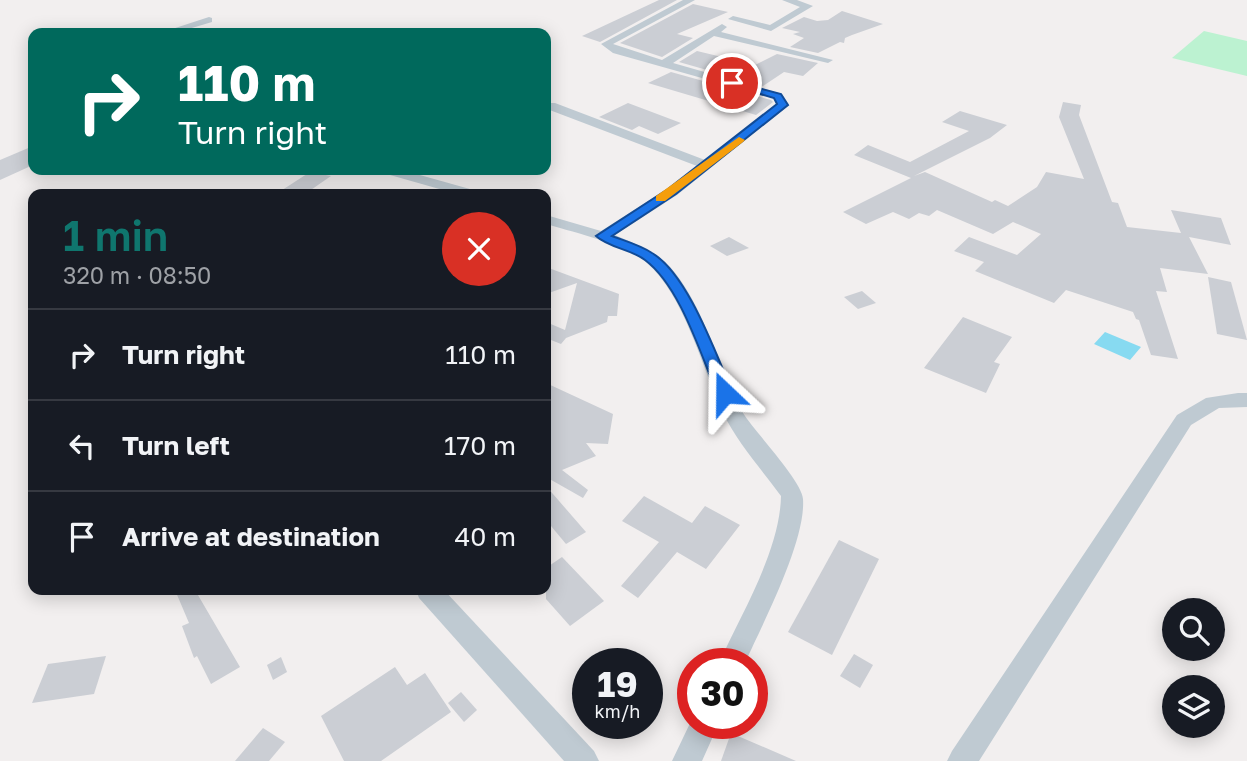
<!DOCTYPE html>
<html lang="en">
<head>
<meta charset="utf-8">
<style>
  body { margin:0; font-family:"Golos Text",sans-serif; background:#242831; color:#f1f3f6; height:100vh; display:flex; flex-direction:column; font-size:26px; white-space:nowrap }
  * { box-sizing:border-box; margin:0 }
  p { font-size:23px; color:#9ea1a6 }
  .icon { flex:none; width:38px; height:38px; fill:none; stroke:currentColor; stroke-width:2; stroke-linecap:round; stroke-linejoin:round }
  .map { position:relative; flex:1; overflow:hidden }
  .details { position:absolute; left:28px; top:189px; width:523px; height:406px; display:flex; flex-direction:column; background:#171b24; border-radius:14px; box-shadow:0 4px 18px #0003 }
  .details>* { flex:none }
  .hud { position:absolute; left:28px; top:28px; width:523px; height:147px; border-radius:14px; box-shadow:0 4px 18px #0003; background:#00695c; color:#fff; overflow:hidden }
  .controls { position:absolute; left:1162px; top:598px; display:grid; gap:14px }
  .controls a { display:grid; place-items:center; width:63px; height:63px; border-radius:50%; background:#171b24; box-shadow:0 4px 18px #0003; font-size:35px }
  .speed { position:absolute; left:572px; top:648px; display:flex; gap:14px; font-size:35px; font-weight:700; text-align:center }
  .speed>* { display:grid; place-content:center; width:91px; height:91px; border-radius:50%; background:#171b24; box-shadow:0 4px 18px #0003; line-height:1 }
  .speed small { font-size:18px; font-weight:400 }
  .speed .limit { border:10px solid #d22; background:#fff; color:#111 }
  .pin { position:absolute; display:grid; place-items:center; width:60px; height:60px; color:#fff; margin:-30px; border:4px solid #fff; border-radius:50%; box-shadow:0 2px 7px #0007 }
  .me { position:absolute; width:77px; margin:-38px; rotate:337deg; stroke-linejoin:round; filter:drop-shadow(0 0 5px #0008) }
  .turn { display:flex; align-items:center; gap:24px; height:147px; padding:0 35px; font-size:32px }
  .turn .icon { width:91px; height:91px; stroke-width:2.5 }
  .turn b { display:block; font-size:49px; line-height:60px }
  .round { display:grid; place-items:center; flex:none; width:74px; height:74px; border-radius:37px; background:#242831 }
  .summary { display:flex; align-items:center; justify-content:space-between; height:119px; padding:0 35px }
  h1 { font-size:42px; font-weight:600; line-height:52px; color:#0f766e }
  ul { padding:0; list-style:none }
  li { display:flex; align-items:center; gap:21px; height:91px; padding:0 35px; border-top:2px solid #363941 }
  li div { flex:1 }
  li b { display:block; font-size:26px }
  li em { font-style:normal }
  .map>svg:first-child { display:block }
  .green { fill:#bcf2d1 }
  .water { fill:#87daf1 }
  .building { fill:#cbced4 }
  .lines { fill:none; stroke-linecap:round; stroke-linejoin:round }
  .minor { fill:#bfcad2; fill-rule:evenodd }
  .route { fill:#1a73e8; stroke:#114b97; stroke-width:2 }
  .slow { fill:#f59e0b }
</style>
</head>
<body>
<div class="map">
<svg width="1247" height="761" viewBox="0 0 1247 761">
  <rect width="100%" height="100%" fill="#f2efef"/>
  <polygon class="green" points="1204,31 1247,41 1247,76 1172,58"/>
  <polygon class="water" points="1105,332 1141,347 1130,360 1094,344"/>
  <g class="building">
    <polygon points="659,0 677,0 600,42 582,36"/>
    <polygon points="693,4 728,12 677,34 693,38 662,57 620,43"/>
    <polygon points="842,11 883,24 852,35 845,38 844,43 840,42 818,53 790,47 804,38 793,34 800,32 782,28 804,17 817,21 828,20"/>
    <polygon points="697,51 755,65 777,54 818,63 803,76 784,72 763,86 679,62"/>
    <polygon points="671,72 771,100 773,102 756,115 648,83"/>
    <polygon points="1063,102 1081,105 1079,115 1112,202 1118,203 1127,227 1181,233 1171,210 1221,218 1231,245 1189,237 1208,274 1160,268 1167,292 1156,291 1178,359 1151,355 1139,320 1136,319 1133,312 1066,290 1054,303 975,271 984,262 954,251 969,237 1017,255 1041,234 1013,222 993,234 937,210 929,216 919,213 909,219 893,212 866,224 843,212 911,178 854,155 868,145 910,162 969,131 942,122 960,111 1007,125 990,138 914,176 925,172 992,202 995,200 1008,206 1037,187 1046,172 1084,179 1059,117"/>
    <polygon points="628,103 681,123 658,134 639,126 632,130 599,117"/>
    <polygon points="33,146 33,165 0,180 0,160"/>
    <polygon points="310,172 331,176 305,194 276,194"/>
    <polygon points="729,237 749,248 727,256 710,246"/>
    <polygon points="546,267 619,294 617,316 608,316 607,322 566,338 561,344 546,338 546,322 565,330 577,283 546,294"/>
    <polygon points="1208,277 1231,282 1247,340 1217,334"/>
    <polygon points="862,291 876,303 858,309 844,297"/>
    <polygon points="963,317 1012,337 994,362 1000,364 986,393 924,368"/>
    <polygon points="546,383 613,414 608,444 586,443 596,456 562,470 588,490 583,498 546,477"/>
    <polygon points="546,486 586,532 566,544 546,520"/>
    <polygon points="644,496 692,523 705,506 740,525 706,569 677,552 638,598 621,586 659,542 622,521"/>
    <polygon points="839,540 879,559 832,655 788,632"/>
    <polygon points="562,557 604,601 570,626 546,599 546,568"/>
    <polygon points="175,590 195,590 240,667 211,684 197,656 194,658 182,626 189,623"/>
    <polygon points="854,654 873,665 860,688 840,676"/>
    <polygon points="106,656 94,694 32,703 48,664"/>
    <polygon points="281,657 287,672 273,680 267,665"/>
    <polygon points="395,667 407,685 425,673 451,712 381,761 344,761 321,716"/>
    <polygon points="461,692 477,710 464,722 448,703"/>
    <polygon points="263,728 285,742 269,761 235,761"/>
    <polygon points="731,733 796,761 721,761"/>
  </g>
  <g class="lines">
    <g class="minor">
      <path d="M683 0H695L613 44 662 60 722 24 727 27 721 32 833 60 828 63 714 36 673 63 782 94 789 105 677 195 615 235C638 245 660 253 676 274 707 314 718 370 743 413 755 432 802 481 803 499 806 541 763 623 745 663H719C741 614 780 551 781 496 762 470 737 442 723 413 701 366 685 296 646 262 626 244 572 232 546 224V215L601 231 667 189 697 166 547 109V103H555L705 160 777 104 773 98 613 53 601 44Z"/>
      <polygon points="782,0 797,0 813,6 771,31 728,19 733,16 770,25 800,7"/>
      <polygon points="209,17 212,18 212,22 175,33 160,33"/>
      <polygon points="381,170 402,170 477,191 479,194 457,194 383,173"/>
      <polygon points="1238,393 1247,393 1247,407 1219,408 1191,425 979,761 947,761 952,751 1177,415 1206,398"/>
      <polygon points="416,590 444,590 594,751 599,761 564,761 419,598"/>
      <polygon points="693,717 693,723 719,723 702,761 672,761"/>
    </g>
  </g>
  <path class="route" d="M732 81 781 94 788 105 676 194 612 236C625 241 640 245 652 253 688 274 716 355 733 393L725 399 717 393C700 353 680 286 645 260 631 249 609 248 596 236L668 189 777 104 774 98 729 85 727 83Z"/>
  <polygon class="slow" points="739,137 745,140 743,142 665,201 656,201 656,196"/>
</svg>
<div class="controls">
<a><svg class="icon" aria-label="search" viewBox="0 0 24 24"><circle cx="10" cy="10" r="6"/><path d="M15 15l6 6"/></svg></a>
<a><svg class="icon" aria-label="layers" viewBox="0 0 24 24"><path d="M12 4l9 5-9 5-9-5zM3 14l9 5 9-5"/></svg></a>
</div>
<div class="speed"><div>19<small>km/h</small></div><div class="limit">30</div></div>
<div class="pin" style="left:732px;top:83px;background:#d93025"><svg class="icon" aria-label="arrive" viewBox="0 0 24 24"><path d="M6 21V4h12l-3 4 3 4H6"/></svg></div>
<svg class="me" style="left:725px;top:393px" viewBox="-20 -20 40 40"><path d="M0-17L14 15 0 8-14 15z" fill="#1a73e8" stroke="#fff" stroke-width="4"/></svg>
<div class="hud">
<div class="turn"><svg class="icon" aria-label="right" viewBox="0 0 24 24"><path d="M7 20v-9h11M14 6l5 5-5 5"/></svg><div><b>110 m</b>Turn right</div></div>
</div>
<section class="details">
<div class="summary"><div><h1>1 min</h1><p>320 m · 08:50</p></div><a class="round" style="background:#d93025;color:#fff"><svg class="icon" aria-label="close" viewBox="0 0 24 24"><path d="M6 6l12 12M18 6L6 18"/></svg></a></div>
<ul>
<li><svg class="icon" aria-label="right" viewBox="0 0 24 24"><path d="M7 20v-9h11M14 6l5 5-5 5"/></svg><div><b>Turn right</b></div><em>110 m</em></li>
<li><svg class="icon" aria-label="left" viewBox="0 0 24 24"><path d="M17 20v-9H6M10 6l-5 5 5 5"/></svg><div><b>Turn left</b></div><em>170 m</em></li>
<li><svg class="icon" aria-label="arrive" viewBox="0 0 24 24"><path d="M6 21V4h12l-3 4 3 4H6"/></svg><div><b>Arrive at destination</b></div><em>40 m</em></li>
</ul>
</section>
</div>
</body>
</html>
